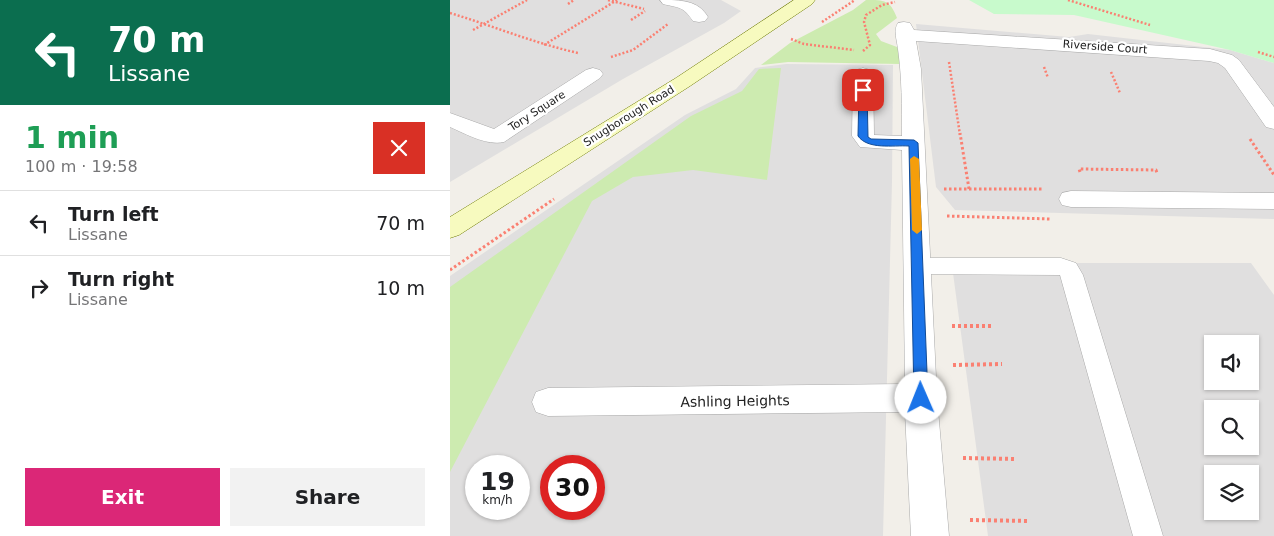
<!DOCTYPE html>
<html lang="en">
<head>
<meta charset="utf-8">
<style>
  body { margin:0; font-family:"DejaVu Sans",sans-serif; background:#f2f2f2; color:#202124; height:100vh; display:flex; flex-direction:column; font-size:19px; white-space:nowrap }
  * { box-sizing:border-box; margin:0 }
  p { font-size:16px; color:#757577 }
  .icon { flex:none; width:28px; height:28px; fill:none; stroke:currentColor; stroke-width:2; stroke-linecap:round; stroke-linejoin:round }
  .map { position:relative; flex:1; overflow:hidden }
  .drawer { display:flex; flex-direction:column; background:#fff; width:450px }
  .drawer>* { flex:none }
  .top-card { background:#0b6e4f; color:#fff; overflow:hidden }
  .fabs { position:absolute; left:754px; top:335px; display:grid; gap:10px }
  .fabs a { display:grid; place-items:center; width:55px; height:55px; border-radius:0px; background:#fff; box-shadow:0 1px 4px #0004; font-size:25px }
  .speed { position:absolute; left:15px; top:455px; display:flex; gap:10px; font-size:25px; font-weight:700; text-align:center }
  .speed>* { display:grid; place-content:center; width:65px; height:65px; border-radius:50%; background:#fff; box-shadow:0 1px 4px #0004; line-height:1 }
  .speed small { font-size:12px; font-weight:400 }
  .speed .limit { border:8px solid #d22; background:#fff; color:#111 }
  .pin { position:absolute; display:grid; place-items:center; width:42px; height:42px; color:#fff; margin:-21px; border-radius:10px; box-shadow:0 2px 8px #0006 }
  .me { position:absolute; width:55px; margin:-28px; rotate:359deg; stroke-linejoin:round; filter:drop-shadow(0 0 4px #0008) }
  .turn { display:flex; align-items:center; gap:18px; height:105px; padding:0 25px; font-size:22px }
  .turn .icon { width:65px; height:65px; stroke-width:2.5 }
  .turn b { display:block; font-size:35px; line-height:42px }
  .round { display:grid; place-items:center; flex:none; width:52px; height:52px; border-radius:0px; background:#f2f2f2 }
  .summary { display:flex; align-items:center; justify-content:space-between; height:85px; padding:0 25px }
  h1 { font-size:30px; font-weight:800; line-height:38px; color:#1e9e55 }
  .primary-button { display:flex; gap:10px; margin-top:auto; padding:10px 25px }
  .primary-button a { flex:1; height:58px; border-radius:0px; background:#db2777; color:#fff; font-size:20px; font-weight:800; line-height:58px; text-align:center }
  .primary-button a+a { background:#f2f2f2; color:#202124 }
  ul { padding:0; list-style:none }
  li { display:flex; align-items:center; gap:15px; height:65px; padding:0 25px; border-top:1px solid #e0e0e0 }
  li div { flex:1 }
  li b { display:block; font-size:19px }
  li em { font-style:normal }
  main { display:flex; flex:1; min-height:0 }
  .map>svg:first-child { display:block }
  .residential { fill:#e0dfdf; fill-rule:evenodd }
  .grass { fill:#cdebb0 }
  .park { fill:#c8facc }
  .lines { fill:none; stroke-linecap:round; stroke-linejoin:round }
  .service-casing { stroke:#a9a9a9; stroke-width:1 }
  .minor-casing { stroke:#a9a9a9; stroke-width:1 }
  .secondary-casing { stroke:#707d05; stroke-width:1 }
  .path-far2 { stroke:#fa8072; stroke-width:2.5; stroke-dasharray:2 2; stroke-linecap:butt }
  .path-far1 { stroke:#fa8072; stroke-width:3; stroke-dasharray:2.5 2.5; stroke-linecap:butt }
  .path { stroke:#fa8072; stroke-width:4; stroke-dasharray:3 3; stroke-linecap:butt }
  .service { fill:#fff; fill-rule:evenodd }
  .minor { fill:#fff; fill-rule:evenodd }
  .secondary { fill:#f7fabf; fill-rule:evenodd }
  .route { fill:#1a73e8; stroke:#114b97 }
  .slow { fill:#f59e0b }
  .labels { text-anchor:middle; dominant-baseline:central; stroke-width:4.5; stroke-linejoin:round; paint-order:stroke }
  .far-street-label { font-size:11px; fill:#222; stroke:#fff }
  .street-label { font-size:14px; fill:#222; stroke:#fff }
</style>
</head>
<body>
<main>
<section class="drawer">
<div class="top-card">
<div class="turn"><svg class="icon" aria-label="left" viewBox="0 0 24 24"><path d="M17 20v-9H6M10 6l-5 5 5 5"/></svg><div><b>70 m</b>Lissane</div></div>
</div>
<div class="summary"><div><h1>1 min</h1><p>100 m · 19:58</p></div><a class="round" style="background:#d93025;color:#fff"><svg class="icon" aria-label="close" viewBox="0 0 24 24"><path d="M6 6l12 12M18 6L6 18"/></svg></a></div>
<ul>
<li><svg class="icon" aria-label="left" viewBox="0 0 24 24"><path d="M17 20v-9H6M10 6l-5 5 5 5"/></svg><div><b>Turn left</b><p>Lissane</p></div><em>70 m</em></li>
<li><svg class="icon" aria-label="right" viewBox="0 0 24 24"><path d="M7 20v-9h11M14 6l5 5-5 5"/></svg><div><b>Turn right</b><p>Lissane</p></div><em>10 m</em></li>
</ul>
<div class="primary-button"><a>Exit</a><a>Share</a></div>
</section>
<div class="map">
<svg width="824" height="536" viewBox="0 0 824 536">
  <rect width="100%" height="100%" fill="#f2efe9"/>
  <g class="residential">
    <polygon points="0,0 271,0 291,11 274,23 173,79 0,182"/>
    <polygon points="466,24 619,37 638,34 780,50 824,63 824,219 505,210 486,187"/>
    <path d="M336 64 443 65 442 182 433 536H0V276L235 115 286 89 305 68ZM26 466H69V509H26ZM101 466H144V509H101Z"/>
    <path d="M623 263H801L824 295V536H538L503 273ZM762 344H800V381H762ZM762 409H800V446H762ZM762 474H800V511H762Z"/>
  </g>
  <g class="grass">
    <path d="M416 0C435 0 440 0 447 18L426 34 431 41 447 47 451 56 450 64 338 62 311 65 340 43 403 10Z"/>
    <polygon points="331,68 317,180 243,170 183,177 142,201 0,472 0,287 241,116 292,91 309,69"/>
  </g>
  <polygon class="park" points="519,0 824,0 824,63 780,50 624,15 544,14"/>
  <g class="lines">
    <defs>
      <polygon id="service" points="467,258 611,258 626,263 633,275 713,536 683,536 610,275 467,274 460,271 456,266 460,261"/>
      <g id="minor">
        <path d="M210 0C231 0 248 0 258 17L255 21 249 22 243 21C233 6 229 8 213 4Z"/>
        <path d="M454 22 460 23 464 30 760 49 782 55 789 60 824 107V129L816 127 775 68 768 63 759 61 466 41 471 69 487 398 499 536H461L455 412 98 416 86 412 82 402 86 392 98 388 455 384 452 150 410 147 402 136 403 74 406 70 413 68 420 70 423 74 424 135 452 136C452 107 452 78 448 49 447 40 443 30 448 23Z"/>
        <path d="M143 68 150 70 153 74 150 78 54 142C37 146 16 134 0 127V113L44 129 136 70Z"/>
        <polygon points="621,191 824,193 824,209 621,207 612,205 609,199 612,193"/>
      </g>
      <polygon id="secondary" points="344,0 365,0 362,4 240,86 9,235 0,238 0,217 226,78"/>
    </defs>
    <use href="#service" class="service-casing"/>
    <use href="#minor" class="minor-casing"/>
    <use href="#secondary" class="secondary-casing"/>
    <g class="path-far2">
      <polyline points="158,0 194,9"/>
      <polyline points="618,0 700,25"/>
      <polyline points="118,4 124,0"/>
      <path d="M0 13C43 26 84 43 128 53"/>
      <polyline points="181,20 195,11"/>
      <polyline points="372,22 405,0"/>
      <polyline points="23,30 77,0"/>
      <polyline points="341,39 354,44 404,50"/>
      <polyline points="94,45 167,0"/>
      <polyline points="413,51 420,45 414,22 416,15 432,5 445,2"/>
      <polyline points="808,52 824,57"/>
      <polyline points="161,57 183,50 218,24"/>
      <polyline points="499,62 510,135"/>
      <polyline points="594,67 598,78"/>
      <polyline points="661,72 670,93"/>
    </g>
    <g class="path-far1">
      <polyline points="800,139 824,175"/>
      <polyline points="630,172 629,169 706,170 707,173"/>
      <polyline points="494,189 519,189 510,133"/>
      <polyline points="519,189 593,189"/>
      <polyline points="497,216 601,219"/>
      <polyline points="0,270 104,199"/>
    </g>
    <g class="path">
      <polyline points="502,326 543,326"/>
      <polyline points="503,365 552,364"/>
      <polyline points="513,458 566,459"/>
      <polyline points="520,520 580,521"/>
    </g>
    <use href="#service" class="service"/>
    <use href="#minor" class="minor"/>
    <use href="#secondary" class="secondary"/>
  </g>
  <path class="route" d="M413 87 417 90 418 137 421 139 464 140 468 143 478 398 476 403 471 404 466 403 464 398 459 146C443 145 418 150 408 136L409 90Z"/>
  <polygon class="slow" points="464,156 469,159 472,230 467,234 462,230 460,159"/>
  <g class="labels">
    <g class="far-street-label">
      <text transform="translate(655 47) rotate(4)">Riverside Court</text>
      <text transform="translate(87 111) rotate(-33)">Tory Square</text>
      <text transform="translate(179 116) rotate(-32)">Snugborough Road</text>
    </g>
    <g class="street-label">
      <text transform="translate(285 401) rotate(-1)">Ashling Heights</text>
    </g>
  </g>
</svg>
<div class="fabs">
<a><svg class="icon" aria-label="sound" viewBox="0 0 24 24"><path d="M4 9h4l5-4v14l-5-4H4zM17 9q2 3 0 6"/></svg></a>
<a><svg class="icon" aria-label="search" viewBox="0 0 24 24"><circle cx="10" cy="10" r="6"/><path d="M15 15l6 6"/></svg></a>
<a><svg class="icon" aria-label="layers" viewBox="0 0 24 24"><path d="M12 4l9 5-9 5-9-5zM3 14l9 5 9-5"/></svg></a>
</div>
<div class="speed"><div>19<small>km/h</small></div><div class="limit">30</div></div>
<div class="pin" style="left:413px;top:90px;background:#d93025"><svg class="icon" aria-label="arrive" viewBox="0 0 24 24"><path d="M6 21V4h12l-3 4 3 4H6"/></svg></div>
<svg class="me" style="left:471px;top:398px" viewBox="-20 -20 40 40"><circle r="19" fill="#fff"/><path d="M0-13L10 11 0 6-10 11z" fill="#1a73e8"/></svg>
</div>
</main>
</body>
</html>
